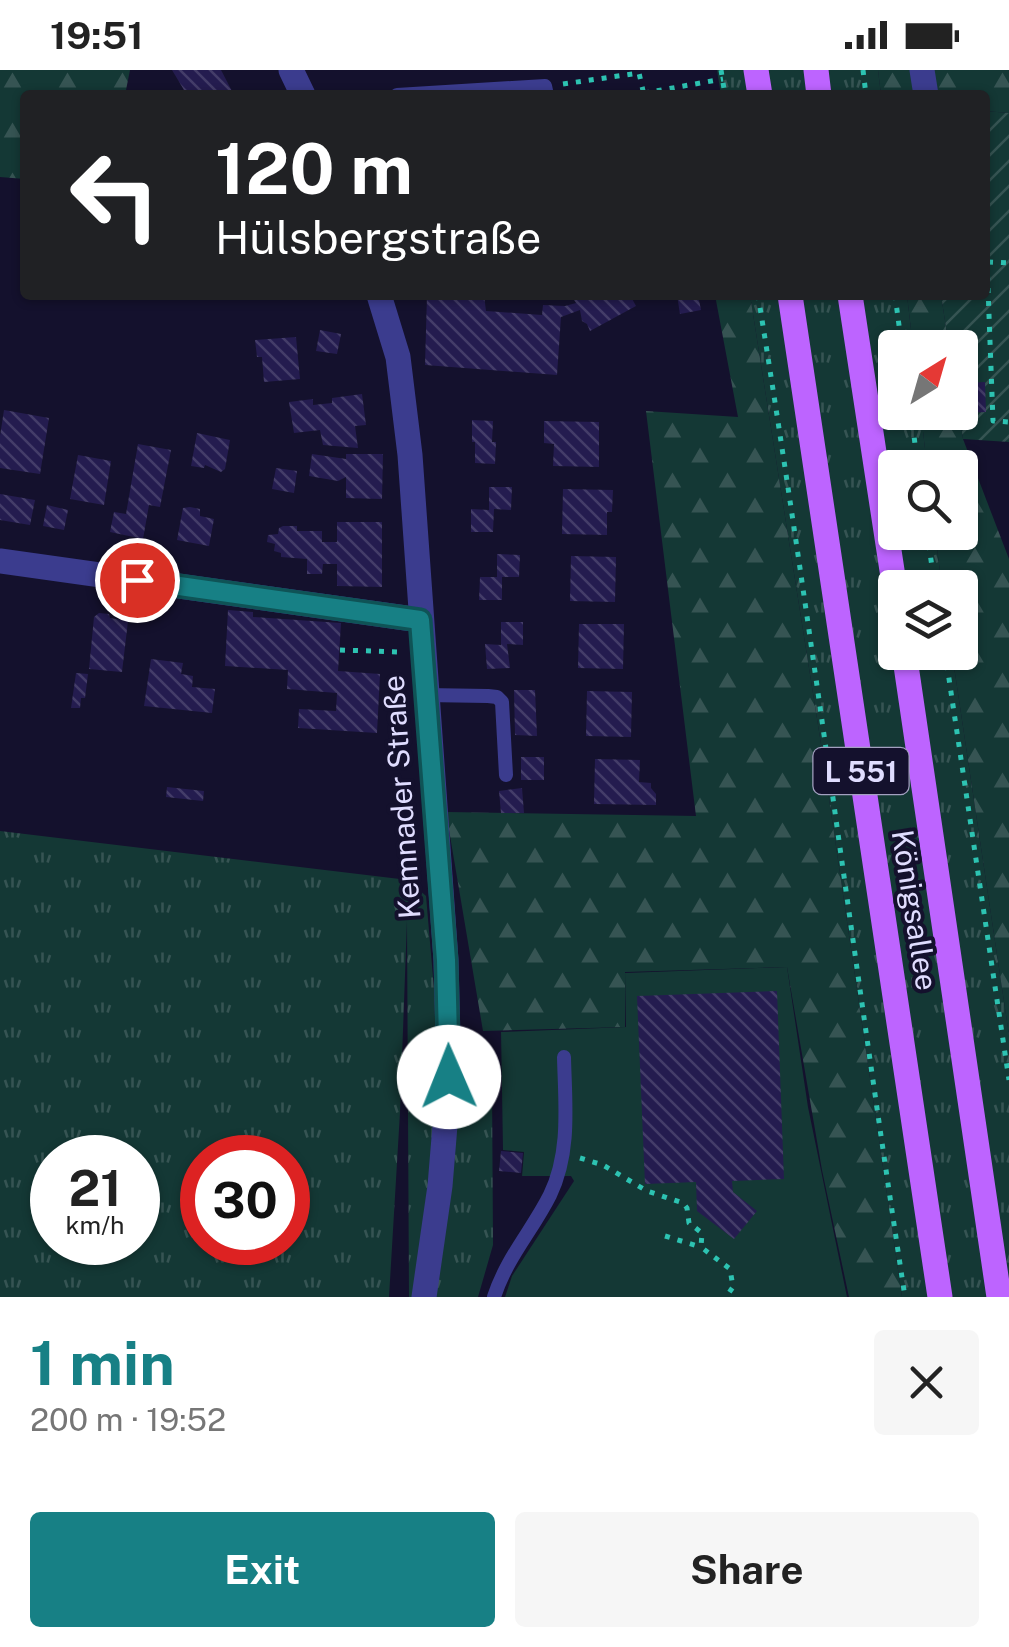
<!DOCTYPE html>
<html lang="en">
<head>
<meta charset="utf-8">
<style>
  body { margin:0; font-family:"Public Sans",sans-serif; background:#f6f6f6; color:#222; height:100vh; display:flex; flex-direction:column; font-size:38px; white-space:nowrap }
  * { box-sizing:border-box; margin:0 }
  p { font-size:32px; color:#767676 }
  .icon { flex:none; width:55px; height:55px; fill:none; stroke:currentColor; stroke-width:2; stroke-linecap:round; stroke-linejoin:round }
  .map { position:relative; height:1227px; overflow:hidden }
  .side { display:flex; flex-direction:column; background:#fff; flex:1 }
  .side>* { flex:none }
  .hud { position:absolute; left:20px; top:20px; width:970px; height:210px; border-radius:10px; box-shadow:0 2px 8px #0004; background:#202124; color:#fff; overflow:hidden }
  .needle { width:65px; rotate:37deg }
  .buttons { position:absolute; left:878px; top:260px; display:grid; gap:20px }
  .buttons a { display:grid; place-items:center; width:100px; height:100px; border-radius:10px; background:#fff; box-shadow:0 2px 8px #0004; font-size:50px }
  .speed { position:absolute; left:30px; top:1065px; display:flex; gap:20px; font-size:50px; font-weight:700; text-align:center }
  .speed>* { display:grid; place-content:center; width:130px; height:130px; border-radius:50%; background:#fff; box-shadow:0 2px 8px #0004; line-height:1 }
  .speed small { font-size:25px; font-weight:400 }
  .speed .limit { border:15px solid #d22; background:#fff; color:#111 }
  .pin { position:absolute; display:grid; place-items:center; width:85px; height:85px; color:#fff; margin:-42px; border:5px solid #fff; border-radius:50%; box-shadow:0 2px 10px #0007 }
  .me { position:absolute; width:110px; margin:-55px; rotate:359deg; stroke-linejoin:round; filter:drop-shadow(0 0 8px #0008) }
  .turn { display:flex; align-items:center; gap:35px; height:210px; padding:0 30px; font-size:45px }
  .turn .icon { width:130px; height:130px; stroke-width:2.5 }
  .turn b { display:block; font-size:70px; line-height:85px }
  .round { display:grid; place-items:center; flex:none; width:105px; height:105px; border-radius:10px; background:#f6f6f6 }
  .summary { display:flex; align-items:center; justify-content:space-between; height:170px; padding:0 30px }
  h1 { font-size:60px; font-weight:700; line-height:75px; color:#178085 }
  .cta { display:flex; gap:20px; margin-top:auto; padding:20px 30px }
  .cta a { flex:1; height:115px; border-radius:10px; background:#178085; color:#fff; font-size:40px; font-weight:700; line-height:115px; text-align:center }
  .cta a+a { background:#f6f6f6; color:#222 }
  .status { display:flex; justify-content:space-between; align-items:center; height:70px; padding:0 50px; background:#fff; direction:ltr }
  .status svg { height:28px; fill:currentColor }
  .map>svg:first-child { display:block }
  .grass { fill:url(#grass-tufts); fill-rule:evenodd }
  .forest { fill:url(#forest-firs) }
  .park { fill:#143835 }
  .garden { fill:url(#garden-furrows) }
  .building { fill:url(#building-back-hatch) }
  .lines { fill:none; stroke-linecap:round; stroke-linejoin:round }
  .path { stroke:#2dc3b2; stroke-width:5; stroke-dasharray:5 8; stroke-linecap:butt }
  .lane { stroke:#3b3c8e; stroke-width:14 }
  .street { stroke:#3b3c8e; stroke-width:25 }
  .primary { stroke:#bd64ff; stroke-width:25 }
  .route-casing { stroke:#0f5356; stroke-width:25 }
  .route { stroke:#178085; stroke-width:18 }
  .labels { text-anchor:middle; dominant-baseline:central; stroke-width:8; stroke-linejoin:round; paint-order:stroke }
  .shield { fill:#14112d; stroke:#a3a0c0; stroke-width:2.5 }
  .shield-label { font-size:28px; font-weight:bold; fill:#e0ddff }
  .street-label { font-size:30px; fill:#e0ddff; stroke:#14112d }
</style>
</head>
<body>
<div class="status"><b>19:51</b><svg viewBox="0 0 49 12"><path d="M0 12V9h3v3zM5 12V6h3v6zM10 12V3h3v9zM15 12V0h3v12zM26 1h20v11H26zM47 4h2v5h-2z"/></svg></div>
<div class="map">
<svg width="1009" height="1227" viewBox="0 0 1009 1227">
  <defs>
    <pattern id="grass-tufts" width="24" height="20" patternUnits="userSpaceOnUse" patternTransform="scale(2.5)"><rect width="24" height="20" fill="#143835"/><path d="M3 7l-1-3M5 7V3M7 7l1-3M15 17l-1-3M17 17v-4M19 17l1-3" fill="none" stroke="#365453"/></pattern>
    <pattern id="forest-firs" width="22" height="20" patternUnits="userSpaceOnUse" patternTransform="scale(2.5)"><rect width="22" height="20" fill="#143835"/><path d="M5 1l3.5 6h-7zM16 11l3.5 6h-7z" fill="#365453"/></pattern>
    <pattern id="garden-furrows" width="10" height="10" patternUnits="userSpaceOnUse" patternTransform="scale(2.5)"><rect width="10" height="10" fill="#143835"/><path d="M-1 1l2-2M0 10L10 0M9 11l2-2" fill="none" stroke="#365453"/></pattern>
    <pattern id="building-back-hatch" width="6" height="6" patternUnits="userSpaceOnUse" patternTransform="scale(2.5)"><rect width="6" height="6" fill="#241c4f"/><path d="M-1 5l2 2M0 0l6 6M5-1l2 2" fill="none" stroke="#443d69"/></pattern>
  </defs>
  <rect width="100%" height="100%" fill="#14112d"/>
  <g class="grass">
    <polygon points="717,0 878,0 881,25 721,25"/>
    <polygon points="750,225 907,225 913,277 895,278 895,342 921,343 927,397 895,398 895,462 935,463 942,517 895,518 895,582 952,583 1009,965 1009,1227 902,1227 821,674"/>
    <path d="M0 761 408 810 426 826 439 977 492 1012 493 1175 478 1227H409L407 850 400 1042 389 1227H0ZM52 1088H138V1172H52ZM202 1088H288V1172H202Z"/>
  </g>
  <g class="forest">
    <polygon points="0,0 130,0 125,25 25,25 25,109 0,107"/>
    <polygon points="878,0 1009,0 1009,43 985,41 985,25 881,25"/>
    <polygon points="715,225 750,225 821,674 902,1227 849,1227 822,1100 787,897 625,902 625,957 483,961 446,742 696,746 646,341 738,347"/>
    <polygon points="907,225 941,225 949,277 913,277"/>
    <polygon points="921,343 959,343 963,369 1009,489 1009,965 952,583 960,582 960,518 942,517 935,463 960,462 960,398 927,397"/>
  </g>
  <polygon class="park" points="787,897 808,1037 847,1227 505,1227 512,1206 574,1111 571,1106 522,1106 524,1082 503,1080 501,962 626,957 625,903"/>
  <polygon class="garden" points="985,41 1009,43 1009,372 963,369 959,343 960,278 949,277 941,225 985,225"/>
  <g class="building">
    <polygon points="172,0 221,0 234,25 187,25"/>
    <polygon points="427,225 484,225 486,241 542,245 543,235 565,236 576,233 571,225 630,225 636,236 590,261 587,254 582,251 580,240 561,247 557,305 425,295"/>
    <polygon points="677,225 698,225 701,240 680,244"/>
    <polygon points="320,260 341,264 337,284 316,281"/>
    <polygon points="296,267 300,309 264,312 262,287 257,287 255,270"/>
    <polygon points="985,312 986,342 966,343 964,313"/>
    <polygon points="362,324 366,355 355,356 358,378 323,375 320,360 294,363 289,332 313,329 313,335 332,333 332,328"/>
    <polygon points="4,340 49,348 40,404 0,398 0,366"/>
    <polygon points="472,350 493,351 492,372 496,372 495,394 475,393 475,372 472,372"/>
    <polygon points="544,351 599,352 599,397 553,396 554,374 544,373"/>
    <polygon points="197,363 230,370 225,399 221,402 205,395 204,398 191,396"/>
    <polygon points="138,374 171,380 160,437 149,435 143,469 110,462 114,442 126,444"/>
    <polygon points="312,384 346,389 346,384 383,384 382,429 346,428 346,407 338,411 309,406"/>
    <polygon points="78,385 111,391 104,435 70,429"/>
    <polygon points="276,398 297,401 294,423 272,419"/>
    <polygon points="489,417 512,417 511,440 494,439 493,462 471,462 471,439 489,440"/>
    <polygon points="563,419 613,420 612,442 607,442 607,465 562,464"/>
    <polygon points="0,424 35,430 30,455 0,450"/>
    <polygon points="47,435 68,440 64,460 43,456"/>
    <polygon points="190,437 200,439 200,446 214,449 209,476 177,470 183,438"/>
    <polygon points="337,452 382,452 382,517 337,516 337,494 323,494 322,504 307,504 307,489 281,487 281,483 274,481 275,474 267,472 268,465 278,464 279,458 283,456 297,456 297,461 322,461 322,472 337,472"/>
    <polygon points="497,484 520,485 519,507 502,507 502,530 479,530 480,507 497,507"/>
    <polygon points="571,486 616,487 615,532 570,531"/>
    <polygon points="228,540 253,542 253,547 341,553 338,601 380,604 377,663 298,658 299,639 336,641 337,623 287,619 288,600 225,596"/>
    <polygon points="99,543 109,544 110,548 128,551 122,602 89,599 94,547"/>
    <polygon points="501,552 523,552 523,575 507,574 510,598 487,599 485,574 501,575"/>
    <polygon points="579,554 624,554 623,599 578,598"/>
    <polygon points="151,589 183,593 181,604 193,606 192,617 215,619 212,643 144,636"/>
    <polygon points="76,603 88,604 85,628 81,628 80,638 71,638"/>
    <polygon points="514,620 535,620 537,666 515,665"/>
    <polygon points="587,621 632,622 631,667 586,666"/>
    <rect x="521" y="687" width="23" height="23"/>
    <polygon points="595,689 640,690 639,712 651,713 651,718 656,724 656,735 594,734"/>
    <polygon points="167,717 204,721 203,731 166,727"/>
    <polygon points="522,718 524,743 501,743 499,721"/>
    <polygon points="777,921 784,1109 732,1111 733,1122 757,1141 734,1169 697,1141 696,1112 645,1114 637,926"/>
    <polygon points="501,1081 523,1083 521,1103 499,1101"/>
  </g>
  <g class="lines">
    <g class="path">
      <polyline points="721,0 725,25"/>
      <polyline points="863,0 866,25"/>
      <polyline points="563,14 639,3 644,25"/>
      <polyline points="644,23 723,9"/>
      <polyline points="987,192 993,351 1009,352"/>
      <polyline points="988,192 1009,193"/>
      <path d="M758 225C812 558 854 893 905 1227"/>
      <polyline points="895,225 902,278"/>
      <polyline points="911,342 918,398"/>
      <polyline points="927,462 935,518"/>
      <polyline points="340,580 400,582"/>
      <polyline points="945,582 1009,1010"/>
      <polyline points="580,1088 603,1095 647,1121 683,1133 687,1138 689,1153 702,1163 701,1177 730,1199 733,1217 726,1227"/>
      <polyline points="665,1166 701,1177"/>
    </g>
    <g class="lane">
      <polyline points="397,25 545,16 547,25"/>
      <polyline points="426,625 488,626 497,627 502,632 506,705"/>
      <path d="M494 1227C507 1187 532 1161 550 1125 571 1082 565 1033 564 987"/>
    </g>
    <g class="street">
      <polyline points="291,0 303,25"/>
      <polyline points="922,0 926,25"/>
      <polyline points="379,225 398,287 410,385 446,890 449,1007 440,1116 424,1227"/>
      <polyline points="0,491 420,550"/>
    </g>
    <g class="primary">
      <polyline points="756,0 760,25"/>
      <polyline points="816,0 819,25"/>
      <polyline points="790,225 940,1227"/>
      <polyline points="850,225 895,520"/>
      <polyline points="904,582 999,1227"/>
    </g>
  </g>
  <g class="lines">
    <defs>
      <polyline id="route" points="137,510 420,550 446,890 449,1007"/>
    </defs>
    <use href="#route" class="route-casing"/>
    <use href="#route" class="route"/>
  </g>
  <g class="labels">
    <rect class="shield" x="813.5" y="678" width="95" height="46" rx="8"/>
    <g class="shield-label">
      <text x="861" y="701">L 551</text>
    </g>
    <g class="street-label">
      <text transform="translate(401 727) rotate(-94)">Kemnader Straße</text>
      <text transform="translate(915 840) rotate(81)">Königsallee</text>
    </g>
  </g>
</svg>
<div class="buttons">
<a><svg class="needle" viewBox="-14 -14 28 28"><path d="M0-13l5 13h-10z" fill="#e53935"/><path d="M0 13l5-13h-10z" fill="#767676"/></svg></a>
<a><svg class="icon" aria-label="search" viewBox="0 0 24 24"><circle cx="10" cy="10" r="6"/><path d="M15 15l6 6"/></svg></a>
<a><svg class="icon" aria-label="layers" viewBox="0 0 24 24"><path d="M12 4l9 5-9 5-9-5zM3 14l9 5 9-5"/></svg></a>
</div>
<div class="speed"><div>21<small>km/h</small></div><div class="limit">30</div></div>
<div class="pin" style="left:137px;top:510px;background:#d93025"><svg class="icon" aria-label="arrive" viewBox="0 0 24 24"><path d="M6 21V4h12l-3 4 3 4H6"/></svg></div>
<svg class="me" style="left:449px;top:1007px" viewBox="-20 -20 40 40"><circle r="19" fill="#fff"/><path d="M0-13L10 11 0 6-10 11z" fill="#178085"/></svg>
<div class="hud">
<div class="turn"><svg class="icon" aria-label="left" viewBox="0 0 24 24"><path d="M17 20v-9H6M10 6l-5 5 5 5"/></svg><div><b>120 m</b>Hülsbergstraße</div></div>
</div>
</div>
<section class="side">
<div class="summary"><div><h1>1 min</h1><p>200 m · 19:52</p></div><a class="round"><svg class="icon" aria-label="close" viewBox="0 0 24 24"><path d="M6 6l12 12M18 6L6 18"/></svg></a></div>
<div class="cta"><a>Exit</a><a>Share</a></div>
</section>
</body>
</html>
